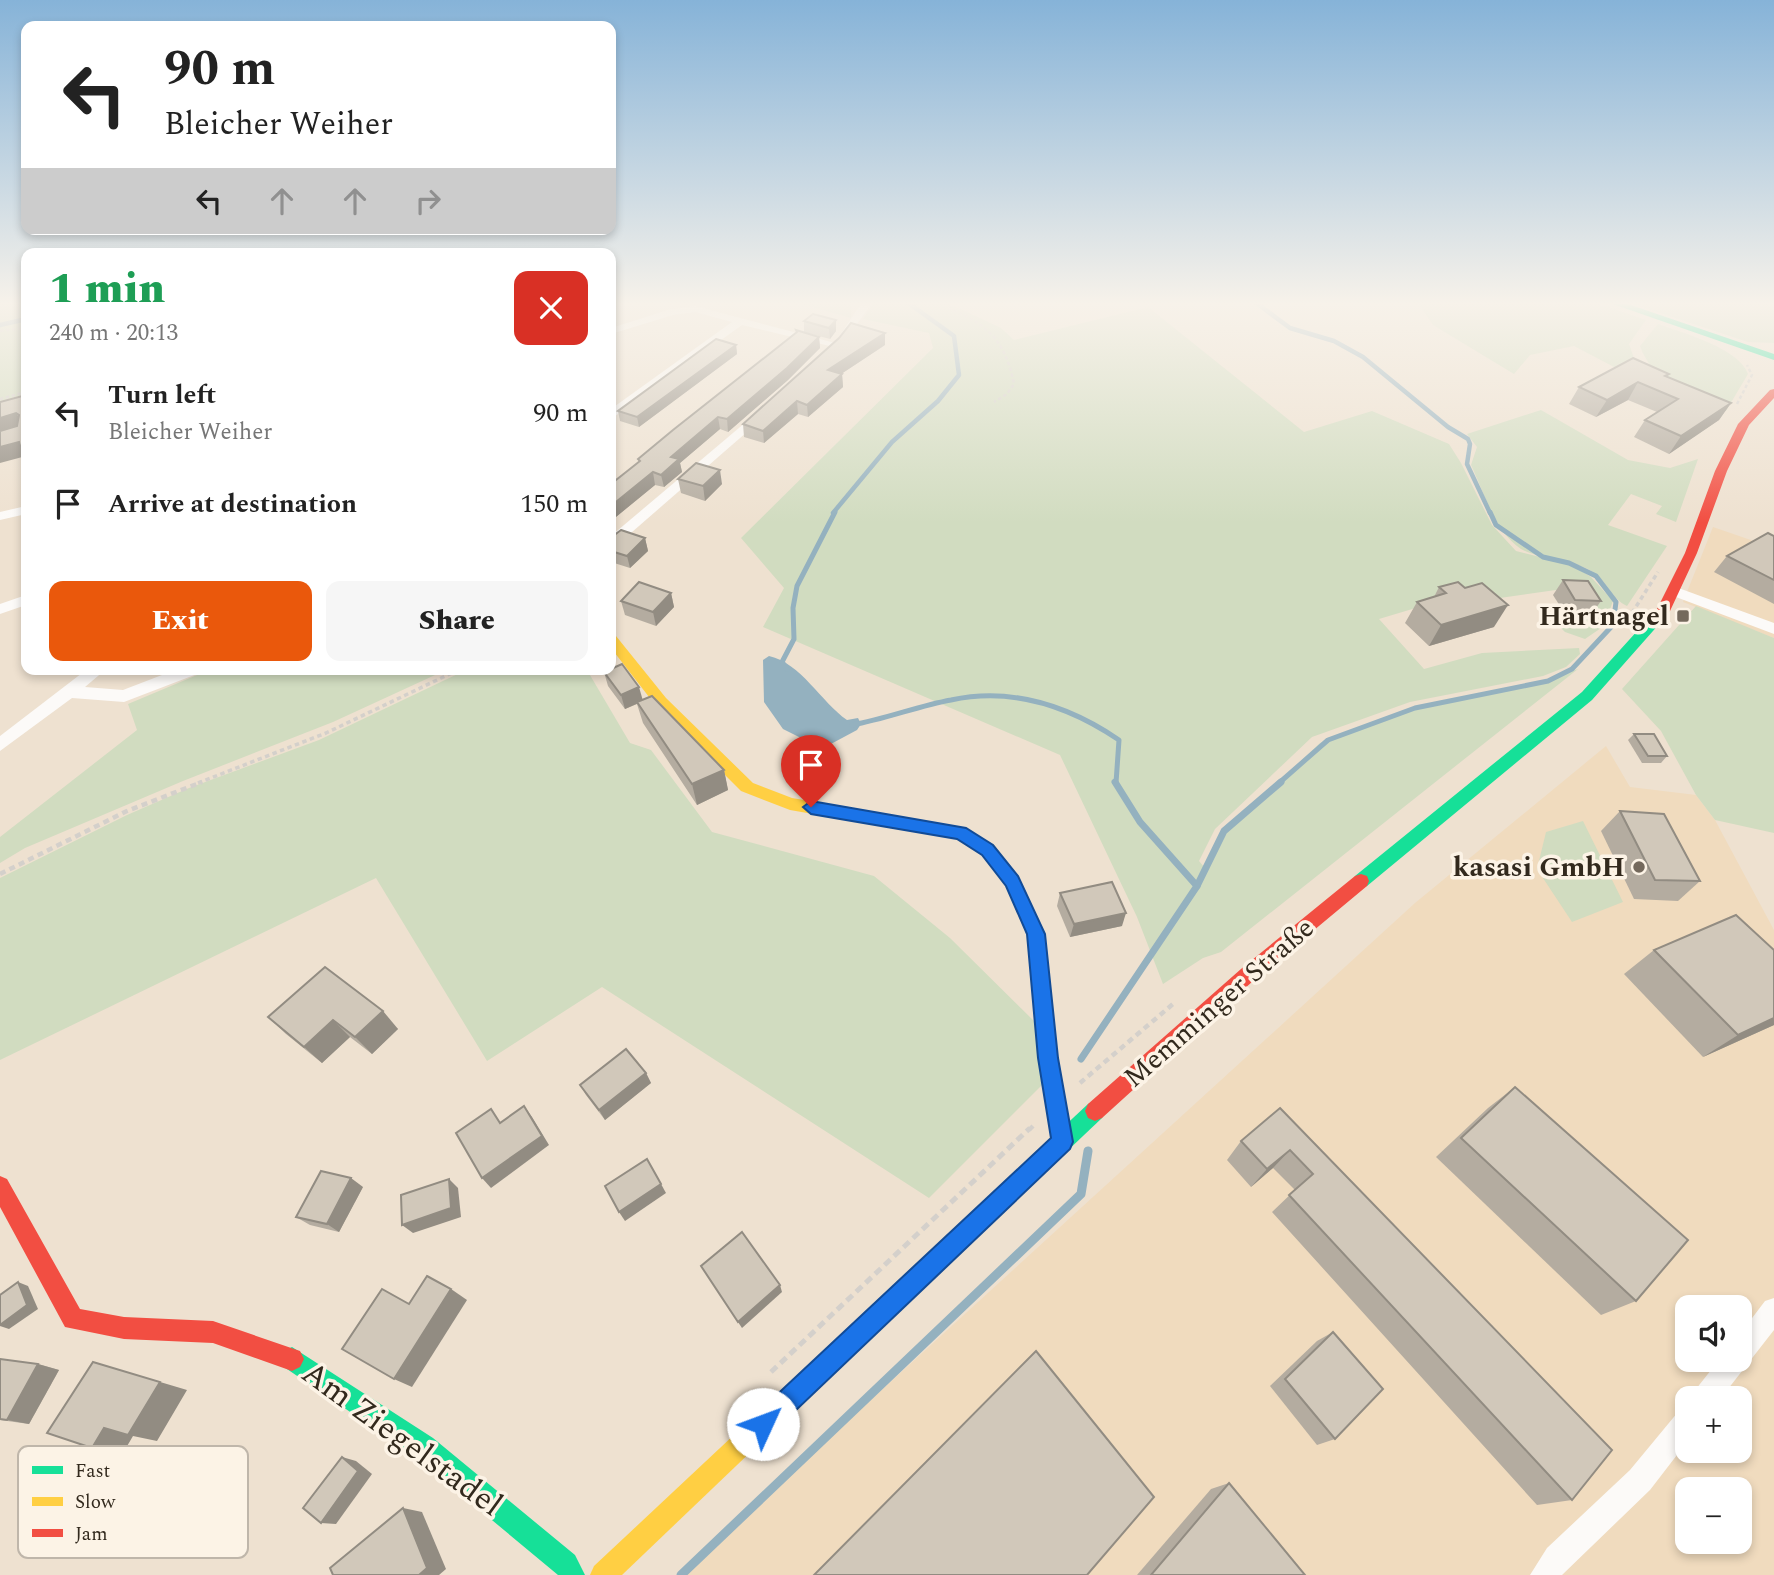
<!DOCTYPE html>
<html lang="en">
<head>
<meta charset="utf-8">
<style>
  body { margin:0; font-family:Spectral,serif; background:#f6f6f6; color:#222; height:100vh; display:flex; flex-direction:column; font-size:26px; white-space:nowrap }
  * { box-sizing:border-box; margin:0 }
  p { font-size:23px; color:#767676 }
  .icon { flex:none; width:38px; height:38px; fill:none; stroke:currentColor; stroke-width:2; stroke-linecap:round; stroke-linejoin:round }
  .map { position:relative; flex:1; overflow:hidden }
  .sheet { position:absolute; left:21px; top:248px; width:595px; height:427px; display:flex; flex-direction:column; background:#fff; border-radius:14px; box-shadow:0 4px 10px #0003 }
  .sheet>* { flex:none }
  .top-card { position:absolute; left:21px; top:21px; width:595px; height:214px; border-radius:14px; box-shadow:0 4px 10px #0003; background:#fff; color:#222; overflow:hidden }
  .tools { position:absolute; left:1675px; top:1295px; display:grid; gap:14px }
  .tools a { display:grid; place-items:center; width:77px; height:77px; border-radius:14px; background:#fff; box-shadow:0 4px 10px #0003; font-size:35px }
  .pin { position:absolute; display:grid; place-items:center; width:60px; height:60px; color:#fff; margin:-72px -30px; border-radius:50% 50% 50% 0; rotate:-45deg; box-shadow:0 0 7px #0007 }
  .pin .icon { rotate:45deg }
  .me { position:absolute; width:77px; margin:-38px; rotate:47deg; stroke-linejoin:round; filter:drop-shadow(0 0 5px #0008) }
  .turn { display:flex; align-items:center; gap:24px; height:147px; padding:0 28px; font-size:32px }
  .turn .icon { width:91px; height:91px; stroke-width:2.5 }
  .turn b { display:block; font-size:49px; line-height:60px }
  .lanes { display:flex; align-items:center; height:66px; padding:0 28px; background:#0003; justify-content:center; gap:35px; direction:ltr }
  .lanes .off { opacity:.35 }
  .round { display:grid; place-items:center; flex:none; width:74px; height:74px; border-radius:14px; background:#f6f6f6 }
  .head { display:flex; align-items:center; justify-content:space-between; height:119px; padding:0 28px }
  h1 { font-size:42px; font-weight:800; line-height:52px; color:#1e9e55 }
  .action { display:flex; gap:14px; margin-top:auto; padding:14px 28px }
  .action a { flex:1; height:80px; border-radius:14px; background:#ea580c; color:#fff; font-size:28px; font-weight:800; line-height:80px; text-align:center }
  .action a+a { background:#f6f6f6; color:#222 }
  ul { padding:0; list-style:none }
  li { display:flex; align-items:center; gap:21px; height:91px; padding:0 28px }
  li div { flex:1 }
  li b { display:block; font-size:26px }
  li em { font-style:normal }
  .map>svg:first-child { display:block }
  .built { fill:#f0dbbe; fill-rule:evenodd }
  .green { fill:#d1dcc0 }
  .water { fill:#94b1bf }
  .lines { fill:none; stroke-linecap:round; stroke-linejoin:round }
  .stream-far3 { stroke:#94b1bf; stroke-width:4.5 }
  .stream-far2 { stroke:#94b1bf; stroke-width:5 }
  .stream-far1 { stroke:#94b1bf; stroke-width:7 }
  .stream { stroke:#94b1bf; stroke-width:9 }
  .path-far3 { stroke:#d4d0cb; stroke-width:2.5; stroke-dasharray:3.5 2.5; stroke-linecap:butt }
  .path-far2 { stroke:#d4d0cb; stroke-width:3.5; stroke-dasharray:4.5 3.5; stroke-linecap:butt }
  .path-far1 { stroke:#d4d0cb; stroke-width:4.5; stroke-dasharray:6 4.5; stroke-linecap:butt }
  .path { stroke:#d4d0cb; stroke-width:5; stroke-dasharray:8 5; stroke-linecap:butt }
  .street { fill:#fcfaf8; fill-rule:evenodd }
  .fast { fill:#16e098; fill-rule:evenodd }
  .slow { fill:#ffcf43; fill-rule:evenodd }
  .jam { fill:#f24e42; fill-rule:evenodd }
  .wall { fill:#b4aca0 }
  .shaded-wall { fill:#928c82 }
  .building { fill:#d1c8ba; stroke:#928c82; stroke-width:2 }
  .route { fill:#1a73e8; stroke:#114b97; stroke-width:2 }
  .poi-dot { fill:#74695c; stroke:#fcf3e6; stroke-width:2.5 }
  .labels { text-anchor:middle; dominant-baseline:central; stroke-width:7; stroke-linejoin:round; paint-order:stroke }
  .poi-label { font-size:28px; font-weight:bold; fill:#32291d; stroke:#fcf3e6; text-anchor:end }
  .street-label { font-size:28px; fill:#32291d; stroke:#fcf3e6 }
  .near-street-label { font-size:33px; fill:#32291d; stroke:#fcf3e6 }
  .key { fill:#fcf3e6; stroke:#bfb6aa; stroke-width:2 }
  .key-label { font-size:19px; fill:#32291d }
</style>
</head>
<body>
<div class="map">
<svg width="1774" height="1575" viewBox="0 0 1774 1575">
  <rect width="100%" height="100%" fill="#eee1d0"/>
  <g class="built">
    <polygon points="1713,527 1774,548 1774,638 1683,602"/>
    <path d="M1606 746 1630 787 1696 795 1715 820 1774 930V1575H679L1415 903ZM1687 1307H1740V1360H1687ZM1687 1398H1740V1451H1687ZM1687 1489H1740V1542H1687Z"/>
  </g>
  <g class="green">
    <polygon points="0,302 26,302 26,318 0,324"/>
    <polygon points="794,302 851,302 851,318"/>
    <polygon points="874,302 946,302 1001,328 1014,340 1148,307 1304,432 1372,411 1449,444 1461,463 1492,525 1516,551 1572,565 1591,577 1613,601 1604,626 1585,639 1565,632 1553,620 1602,618 1584,586 1479,601 1469,592 1379,619 1424,669 1482,653 1579,648 1580,654 1566,667 1543,676 1410,702 1312,737 1215,829 1199,861 1205,868 1225,833 1320,743 1415,707 1546,680 1578,669 1221,952 1203,958 1163,984 1137,917 1060,755 763,627 784,588 741,538 933,348 929,333 863,319"/>
    <polygon points="1417,302 1594,302 1646,320 1629,344 1636,364 1616,368 1574,346 1530,355 1514,374 1433,325"/>
    <polygon points="1627,302 1774,302 1774,343 1748,342"/>
    <polygon points="26,320 26,394 0,401 0,326"/>
    <path d="M1658 324C1683 333 1739 348 1748 374L1726 411C1694 398 1652 382 1640 346Z"/>
    <path d="M1541 410 1628 460 1670 468 1698 459 1676 522 1656 514 1662 506 1631 494 1608 525 1667 546 1627 606C1612 599 1607 581 1593 572 1570 558 1538 559 1521 549 1495 532 1484 492 1471 465L1477 447 1467 434Z"/>
    <polygon points="1696,606 1774,638 1774,833 1715,820 1696,795 1661,731 1622,689"/>
    <polygon points="209,670 446,670 333,722 183,781 25,848 0,863 0,837 137,730 128,704"/>
    <polygon points="466,670 587,670 630,743 651,750 712,832 874,876 950,938 1036,1023 1046,1081 929,1198 602,987 487,1061 376,878 0,1060 0,878 127,815 189,788 319,740"/>
    <polygon points="1583,821 1623,902 1572,922 1537,869 1546,832"/>
  </g>
  <path class="water" d="M769 656C801 663 821 702 847 720L858 718 861 724 857 730 829 745 813 744 783 729 764 702 763 660Z"/>
  <g class="lines">
    <g class="stream-far3">
      <polyline points="1255,302 1290,328 1334,341 1363,357 1448,427 1468,439 1470,444 1467,464 1490,513"/>
      <polyline points="0,325 26,319"/>
      <polyline points="833,513 892,442 938,401 959,375 954,336 907,302"/>
    </g>
    <g class="stream-far2">
      <polyline points="787,669 782,662 794,639 793,608 797,586 835,512"/>
      <path d="M852 725C886 719 918 706 951 700 1012 687 1069 706 1119 740L1116 783"/>
      <polyline points="1279,783 1328,740 1415,708 1548,681 1572,669 1613,625 1616,602 1596,576 1569,563 1543,557 1496,525 1490,512"/>
    </g>
    <g class="stream-far1">
      <polyline points="1197,886 1224,831 1281,782"/>
      <polyline points="1081,1059 1197,886 1140,822 1115,782"/>
    </g>
    <polyline class="stream" points="681,1575 1081,1194 1088,1151"/>
    <g class="path-far3">
      <path d="M937 302C981 322 1004 333 1014 384L1007 394 994 402"/>
      <polyline points="0,331 26,328"/>
      <polyline points="0,399 26,392"/>
      <polyline points="1737,404 1752,375 1747,365"/>
    </g>
    <g class="path-far2">
      <polyline points="1632,613 1658,572"/>
      <polyline points="198,783 326,733 458,670"/>
    </g>
    <g class="path-far1">
      <polyline points="0,874 127,811 202,782"/>
      <polyline points="1080,1083 1173,1004"/>
      <polyline points="1029,1130 1033,1126"/>
    </g>
    <polyline class="path" points="771,1372 1030,1128"/>
    <g class="street">
      <polygon points="862,302 873,302 843,343 838,344 838,348 742,325 611,419 611,409 732,322 695,312 673,315 611,334 611,328 668,310 695,306 835,343"/>
      <polygon points="759,411 763,412 763,418 616,546 611,547 611,536"/>
      <polygon points="26,506 26,514 0,520 0,512"/>
      <polygon points="1673,586 1774,623 1774,634 1668,594 1666,591"/>
      <polygon points="26,595 26,605 0,614 0,604"/>
      <polygon points="86,670 105,670 85,687 123,690 175,670 199,670 197,674 124,702 72,698 0,751 0,736"/>
      <polygon points="1774,1298 1774,1330 1721,1398 1692,1398 1696,1389 1719,1360 1740,1360 1740,1334 1765,1301"/>
      <polygon points="1687,1408 1687,1442 1650,1490 1562,1575 1530,1575 1547,1548 1630,1470 1678,1412"/>
    </g>
    <g class="fast">
      <polygon points="1607,302 1622,302 1774,354 1774,360"/>
      <polygon points="1663,607 1670,611 1668,614 1592,700 1367,886 1361,888 1355,886 1353,881 1355,876 1582,692 1658,608"/>
      <polygon points="1095,1101 1102,1104 1105,1111 1102,1118 829,1377 821,1381 813,1377 809,1369 813,1361 1088,1104"/>
      <polygon points="292,1347 433,1438 575,1555 585,1575 558,1575 415,1456 284,1367 280,1359 284,1351"/>
    </g>
    <g class="slow">
      <polygon points="611,634 616,636 666,698 753,783 792,798 966,828 994,845 1018,876 1033,908 1030,913 1024,915 1018,913 1005,885 982,855 956,839 790,810 741,791 656,706 611,648"/>
      <polygon points="821,1357 829,1361 833,1369 829,1377 622,1575 590,1575 594,1566 813,1361"/>
    </g>
    <g class="jam">
      <polygon points="1774,389 1774,398 1749,425 1727,471 1697,553 1670,611 1663,615 1658,614 1656,611 1685,553 1715,471 1738,424 1770,390"/>
      <polygon points="1361,874 1367,876 1369,881 1367,886 1253,981 1102,1118 1095,1121 1088,1118 1085,1111 1088,1104 1241,969 1355,876"/>
      <polygon points="1024,901 1030,903 1045,934 1058,1058 1072,1142 1069,1149 1062,1152 1055,1149 1052,1142 1038,1058 1027,934 1015,908 1018,903"/>
      <polygon points="0,1176 7,1179 80,1309 124,1317 213,1321 300,1351 304,1359 300,1367 292,1371 213,1343 124,1339 65,1327 0,1207"/>
    </g>
  </g>
  <g class="wall">
    <polygon points="836,320 836,331 830,339 804,332 804,321"/>
    <polygon points="796,330 819,337 820,348 788,380 728,432 720,429 680,463 682,472 664,487 655,485 611,521 611,484 639,462 638,459 796,333"/>
    <polygon points="736,345 737,354 639,427 620,421 618,411"/>
    <polygon points="885,345 841,374 842,374 843,387 808,417 798,414 764,443 744,437 743,424"/>
    <polygon points="1667,377 1731,403 1719,420 1669,454 1634,437 1645,420 1657,412 1628,400 1596,417 1569,404 1579,387"/>
    <polygon points="678,479 722,484 705,501 681,493"/>
    <polygon points="611,536 645,538 648,551 630,568 611,562"/>
    <polygon points="1774,536 1774,604 1714,572 1727,556"/>
    <polygon points="1563,580 1601,601 1591,615 1565,614 1553,595"/>
    <polygon points="1439,587 1465,588 1494,627 1429,646 1405,623 1417,602 1434,597"/>
    <polygon points="671,593 674,607 656,626 625,615 621,601"/>
    <polygon points="604,672 643,700 724,770 728,790 697,805 643,723 637,704 625,709 608,686"/>
    <polygon points="1634,734 1667,756 1661,763 1642,763 1628,740"/>
    <polygon points="1620,811 1700,881 1678,901 1634,899 1601,831"/>
    <polygon points="1060,893 1122,926 1070,937 1057,906"/>
    <polygon points="1654,950 1774,1025 1703,1057 1624,974"/>
    <polygon points="325,967 398,1029 372,1054 350,1037 322,1063 286,1034 268,1017"/>
    <polygon points="646,1073 651,1083 605,1120 586,1095 580,1085"/>
    <polygon points="1515,1087 1636,1301 1601,1315 1436,1157 1488,1108"/>
    <polygon points="1280,1108 1572,1500 1537,1505 1272,1212 1295,1190 1273,1168 1251,1187 1227,1160 1241,1141"/>
    <polygon points="363,1187 339,1232 310,1225 296,1217"/>
    <polygon points="1333,1332 1335,1439 1317,1445 1270,1386 1317,1341"/>
    <polygon points="0,1359 38,1364 59,1370 29,1424 0,1420"/>
    <polygon points="1229,1483 1305,1575 1137,1575 1211,1489"/>
  </g>
  <g class="shaded-wall">
    <polygon points="836,320 836,331 830,339 829,328"/>
    <polygon points="885,333 885,345 829,382 828,370"/>
    <polygon points="819,337 820,348 788,380 728,432 727,419"/>
    <polygon points="736,345 737,354 639,427 637,417"/>
    <polygon points="842,374 843,387 808,417 807,405"/>
    <polygon points="1638,382 1628,400 1596,417 1607,400"/>
    <polygon points="797,401 798,414 764,443 763,431"/>
    <polygon points="1731,403 1719,420 1669,454 1681,436"/>
    <polygon points="16,413 25,425 0,434 0,418"/>
    <polygon points="718,417 720,429 680,463 682,472 664,487 661,475 671,457"/>
    <polygon points="19,442 26,444 26,456 0,463 0,447"/>
    <polygon points="720,470 722,484 705,501 703,486"/>
    <polygon points="653,472 655,485 611,521 611,506"/>
    <polygon points="645,538 648,551 630,568 627,556"/>
    <polygon points="671,593 674,607 656,626 653,612"/>
    <polygon points="1508,605 1494,627 1429,646 1441,625"/>
    <polygon points="639,687 643,701 625,709 621,695"/>
    <polygon points="724,770 728,790 697,805 692,784"/>
    <polygon points="1126,913 1122,926 1070,937 1074,924"/>
    <polygon points="383,1011 398,1029 372,1054 355,1037"/>
    <polygon points="1774,1018 1774,1025 1703,1057 1738,1035"/>
    <polygon points="333,1020 350,1037 322,1063 304,1047"/>
    <polygon points="646,1073 651,1083 605,1120 599,1110"/>
    <polygon points="524,1106 532,1117 549,1145 491,1188 482,1178"/>
    <polygon points="1290,1150 1273,1168 1251,1187 1267,1169"/>
    <polygon points="351,1178 363,1187 339,1232 327,1224"/>
    <polygon points="449,1179 458,1188 461,1217 413,1233 402,1225"/>
    <polygon points="661,1184 666,1193 625,1221 619,1212"/>
    <polygon points="18,1282 28,1286 38,1309 9,1329 0,1326 0,1325"/>
    <polygon points="780,1285 782,1292 742,1328 738,1322"/>
    <polygon points="451,1289 467,1300 412,1387 394,1379"/>
    <polygon points="93,1362 187,1390 157,1441 133,1436 123,1453 92,1448"/>
    <polygon points="38,1364 59,1370 29,1424 7,1420"/>
    <polygon points="342,1457 356,1461 372,1474 336,1524 321,1523"/>
    <polygon points="403,1508 422,1512 446,1569 439,1575 419,1575"/>
  </g>
  <g class="building">
    <polygon points="813,314 836,320 829,328 804,321"/>
    <polygon points="851,323 885,333 828,370 842,374 807,405 797,401 763,431 743,424 839,338"/>
    <polygon points="796,330 819,337 787,368 727,419 718,417 671,457 679,459 661,475 653,472 611,506 611,484 640,461 638,459 673,430 797,332"/>
    <polygon points="716,339 736,345 637,417 618,411"/>
    <polygon points="1633,358 1669,374 1665,376 1731,403 1681,436 1645,420 1678,399 1638,382 1607,400 1579,387"/>
    <polygon points="26,395 26,444 20,446 19,442 0,447 0,431 17,426 19,415 16,413 0,418 0,402"/>
    <polygon points="696,463 720,470 703,486 678,479"/>
    <polygon points="621,530 645,538 627,556 611,551 611,536 613,536"/>
    <polygon points="1768,533 1774,536 1774,580 1727,556"/>
    <polygon points="1563,580 1588,581 1601,601 1575,600"/>
    <polygon points="639,582 671,593 653,612 621,601"/>
    <polygon points="1458,582 1465,588 1482,583 1508,605 1441,625 1417,602 1446,593 1439,587"/>
    <polygon points="622,664 639,687 621,695 604,672 611,670 611,669"/>
    <polygon points="652,696 724,770 692,784 637,702"/>
    <polygon points="1634,734 1654,734 1667,756 1648,756"/>
    <polygon points="1620,811 1664,814 1700,881 1655,880"/>
    <polygon points="1112,882 1126,913 1074,924 1060,893"/>
    <polygon points="1736,915 1774,950 1774,1018 1738,1035 1654,950"/>
    <polygon points="325,967 383,1011 355,1037 333,1020 304,1047 268,1017"/>
    <polygon points="626,1049 646,1073 599,1110 580,1085"/>
    <polygon points="1515,1087 1688,1240 1636,1301 1461,1138"/>
    <polygon points="524,1106 542,1136 482,1178 456,1133 491,1109 500,1123"/>
    <polygon points="1280,1108 1612,1450 1572,1500 1289,1195 1313,1174 1290,1150 1267,1169 1241,1141"/>
    <polygon points="647,1159 661,1184 619,1212 605,1186"/>
    <polygon points="321,1171 351,1178 327,1224 296,1217"/>
    <polygon points="449,1179 451,1208 402,1225 401,1195"/>
    <polygon points="742,1232 780,1285 738,1322 701,1266"/>
    <polygon points="427,1276 451,1289 394,1379 342,1349 382,1289 409,1304"/>
    <polygon points="18,1282 27,1305 0,1325 0,1295"/>
    <polygon points="1333,1332 1383,1389 1335,1439 1285,1379"/>
    <polygon points="1036,1351 1154,1497 1087,1575 814,1575"/>
    <polygon points="0,1359 38,1364 7,1420 0,1419"/>
    <polygon points="93,1362 160,1382 128,1435 104,1428 92,1448 47,1433"/>
    <polygon points="342,1457 358,1471 321,1523 303,1508"/>
    <polygon points="1229,1483 1305,1575 1151,1575"/>
    <polygon points="403,1508 427,1568 419,1575 333,1575 330,1568"/>
  </g>
  <linearGradient id="sky" x2="0" y2="1"><stop stop-color="#86b3d8"/><stop offset="0.58" stop-color="#f7f2ea"/><stop offset="1" stop-color="#f7f2ea" stop-opacity="0"/></linearGradient>
  <rect width="1774" height="523" fill="url(#sky)"/>
  <polygon class="route" points="811,801 966,828 993,845 1018,876 1045,934 1058,1058 1073,1142 1070,1149 772,1433 763,1437 754,1433 751,1424 754,1416 1051,1138 1038,1058 1027,934 1006,886 982,855 957,839 811,814 803,807"/>
  <g class="poi-dot">
    <rect x="1676" y="609" width="14" height="14" rx="3.5"/>
    <circle cx="1639" cy="867" r="7"/>
  </g>
  <g class="labels">
    <g class="poi-label">
      <text x="1669" y="616">Härtnagel</text>
      <text x="1625" y="867">kasasi GmbH</text>
    </g>
    <g class="street-label">
      <text transform="translate(1219 1003) rotate(-41)">Memminger Straße</text>
    </g>
    <g class="near-street-label">
      <text transform="translate(402 1439) rotate(36)">Am Ziegelstadel</text>
    </g>
  </g>
  <rect x="18" y="1446" width="230" height="112" rx="10" class="key"/>
  <rect x="32" y="1466" width="31" height="8" fill="#16e098"/>
  <rect x="32" y="1497" width="31" height="9" fill="#ffcf43"/>
  <rect x="32" y="1529" width="31" height="8" fill="#f24e42"/>
  <g class="key-label">
    <text x="75" y="1477">Fast</text>
    <text x="75" y="1508">Slow</text>
    <text x="75" y="1540">Jam</text>
  </g>
</svg>
<div class="tools">
<a><svg class="icon" aria-label="sound" viewBox="0 0 24 24"><path d="M4 9h4l5-4v14l-5-4H4zM17 9q2 3 0 6"/></svg></a>
<a>+</a>
<a>−</a>
</div>
<div class="pin" style="left:811px;top:807px;background:#d93025"><svg class="icon" aria-label="arrive" viewBox="0 0 24 24"><path d="M6 21V4h12l-3 4 3 4H6"/></svg></div>
<svg class="me" style="left:763px;top:1424px" viewBox="-20 -20 40 40"><circle r="19" fill="#fff"/><path d="M0-13L10 11 0 6-10 11z" fill="#1a73e8"/></svg>
<div class="top-card">
<div class="turn"><svg class="icon" aria-label="left" viewBox="0 0 24 24"><path d="M17 20v-9H6M10 6l-5 5 5 5"/></svg><div><b>90 m</b>Bleicher Weiher</div></div>
<div class="lanes"><svg class="icon" aria-label="left" viewBox="0 0 24 24"><path d="M17 20v-9H6M10 6l-5 5 5 5"/></svg><svg class="icon off" aria-label="ahead" viewBox="0 0 24 24"><path d="M12 20V5M6 11l6-6 6 6"/></svg><svg class="icon off" aria-label="ahead" viewBox="0 0 24 24"><path d="M12 20V5M6 11l6-6 6 6"/></svg><svg class="icon off" aria-label="right" viewBox="0 0 24 24"><path d="M7 20v-9h11M14 6l5 5-5 5"/></svg></div>
</div>
<section class="sheet">
<div class="head"><div><h1>1 min</h1><p>240 m · 20:13</p></div><a class="round" style="background:#d93025;color:#fff"><svg class="icon" aria-label="close" viewBox="0 0 24 24"><path d="M6 6l12 12M18 6L6 18"/></svg></a></div>
<ul>
<li><svg class="icon" aria-label="left" viewBox="0 0 24 24"><path d="M17 20v-9H6M10 6l-5 5 5 5"/></svg><div><b>Turn left</b><p>Bleicher Weiher</p></div><em>90 m</em></li>
<li><svg class="icon" aria-label="arrive" viewBox="0 0 24 24"><path d="M6 21V4h12l-3 4 3 4H6"/></svg><div><b>Arrive at destination</b></div><em>150 m</em></li>
</ul>
<div class="action"><a>Exit</a><a>Share</a></div>
</section>
</div>
</body>
</html>
